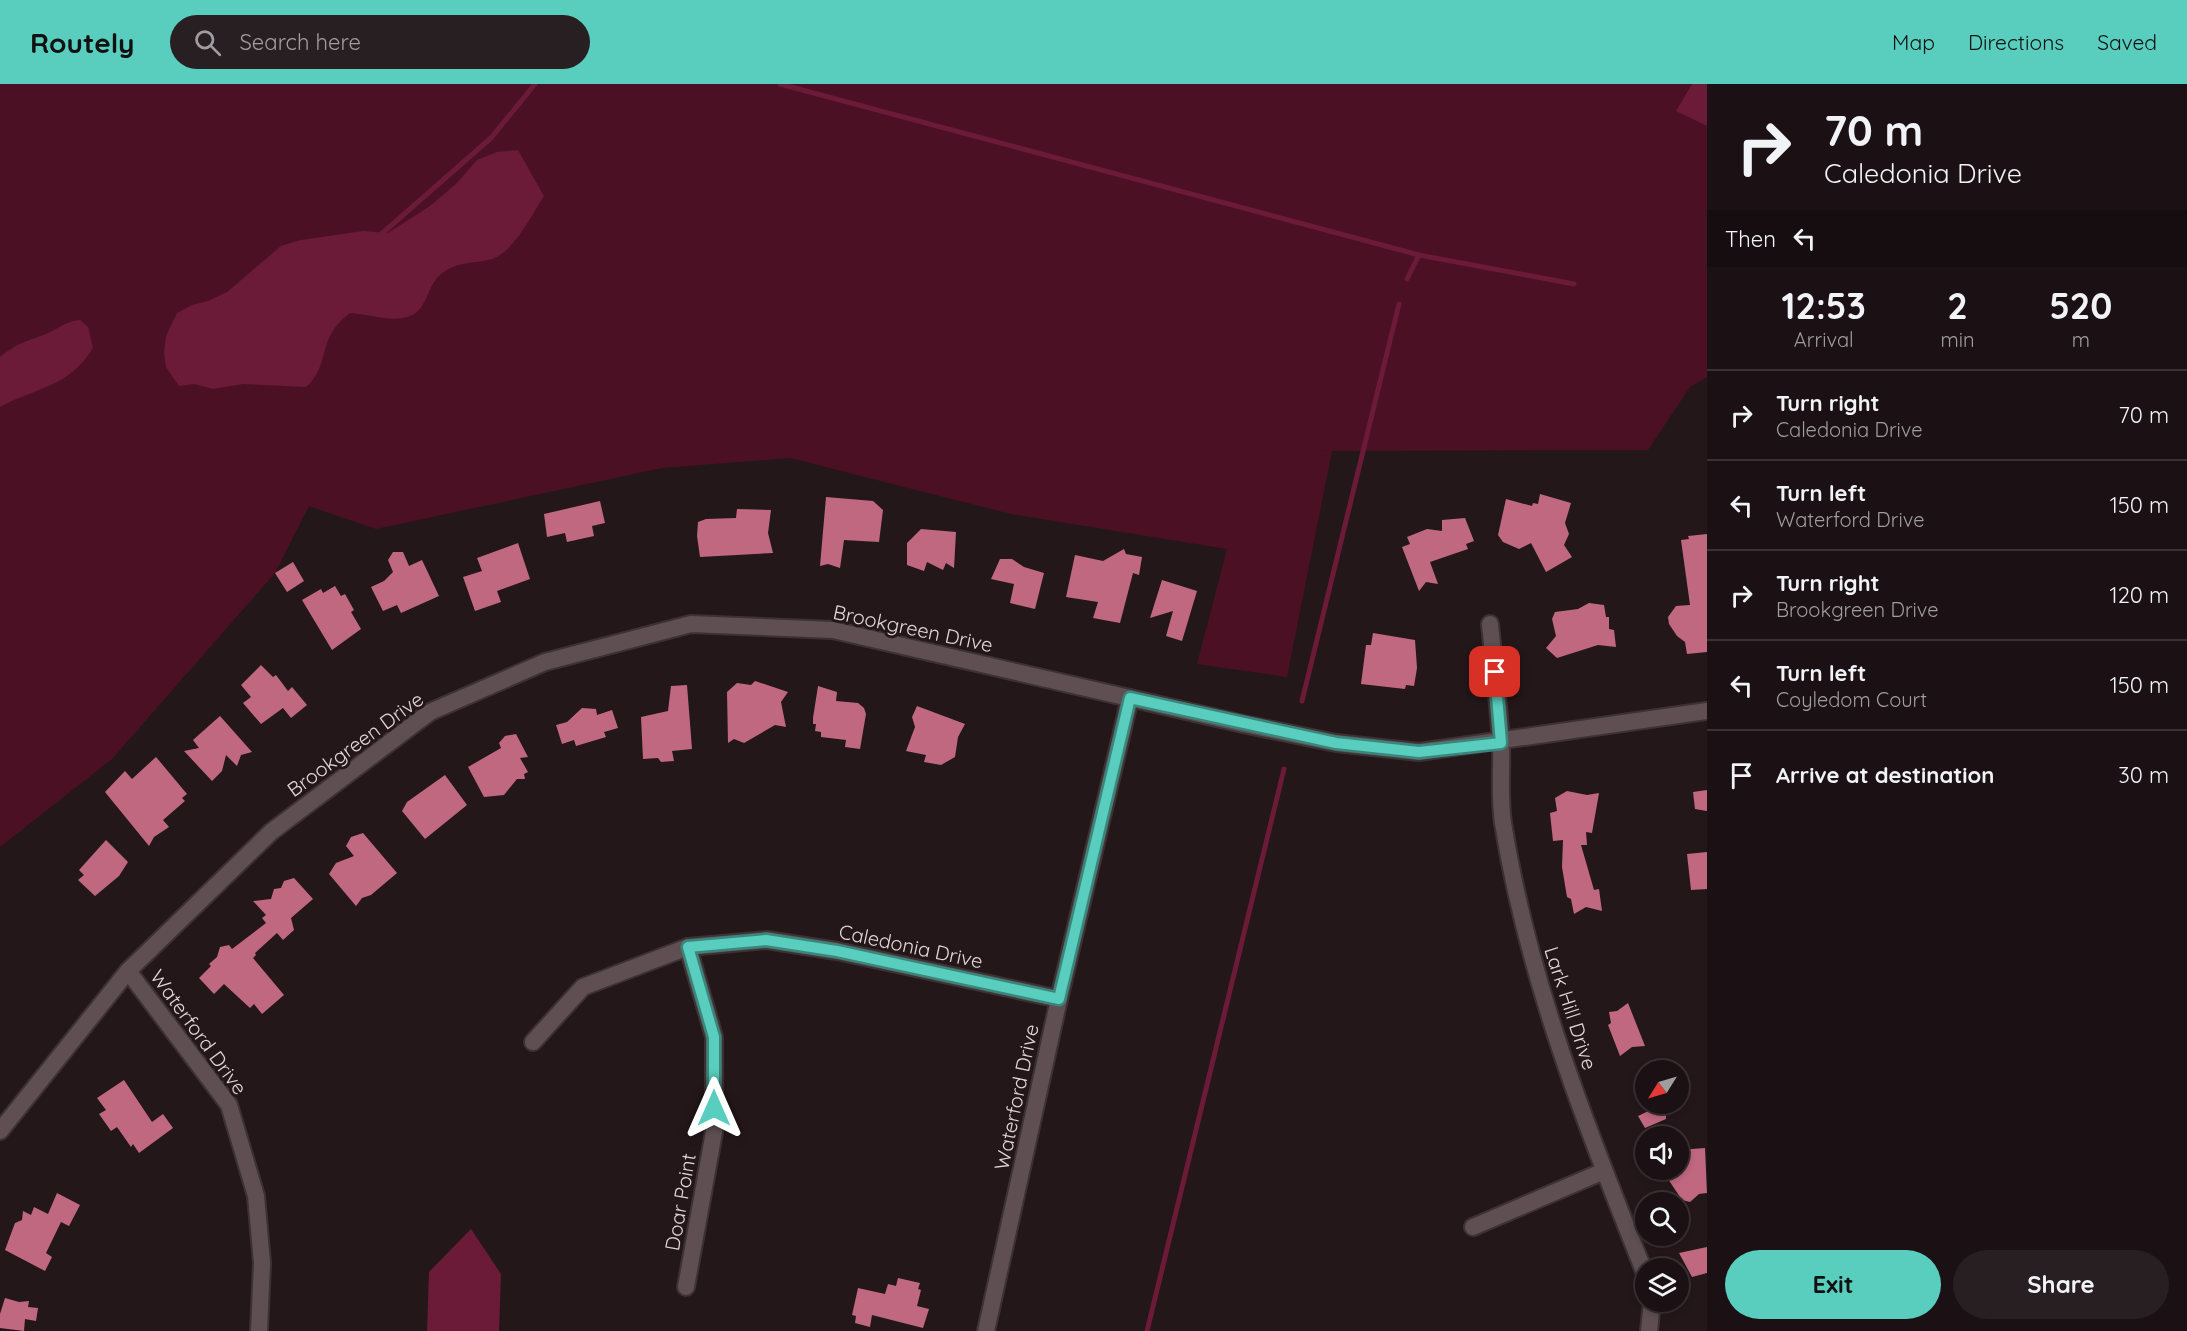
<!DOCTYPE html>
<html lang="en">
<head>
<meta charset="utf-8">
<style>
  body { margin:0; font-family:Quicksand,sans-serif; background:#281f22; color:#f1f3f6; height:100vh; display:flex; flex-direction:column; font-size:22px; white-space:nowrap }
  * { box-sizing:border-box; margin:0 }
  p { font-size:20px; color:#a09da0 }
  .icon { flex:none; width:33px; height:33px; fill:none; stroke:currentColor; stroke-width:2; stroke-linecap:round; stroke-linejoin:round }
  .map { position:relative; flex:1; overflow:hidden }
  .sheet { display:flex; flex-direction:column; background:#1b1114; width:480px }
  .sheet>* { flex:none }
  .hud { background:#1b1114; color:#f1f3f6; overflow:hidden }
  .needle { width:39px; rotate:233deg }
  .buttons { position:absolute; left:1635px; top:976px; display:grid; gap:12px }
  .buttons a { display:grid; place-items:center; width:54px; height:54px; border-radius:50%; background:#1b1114; box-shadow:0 3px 9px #0003,0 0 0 2px #393134; font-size:30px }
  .pin { position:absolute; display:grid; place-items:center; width:51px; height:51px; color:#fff; margin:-26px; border-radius:12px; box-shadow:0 3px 9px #0006 }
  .me { position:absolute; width:66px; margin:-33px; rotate:0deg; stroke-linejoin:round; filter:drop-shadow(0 0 4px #0008) }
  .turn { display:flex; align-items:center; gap:21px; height:126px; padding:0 18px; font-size:27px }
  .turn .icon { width:78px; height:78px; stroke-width:2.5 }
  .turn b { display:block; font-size:42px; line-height:51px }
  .then { display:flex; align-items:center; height:57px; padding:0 18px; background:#0003; gap:12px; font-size:22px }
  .eta { display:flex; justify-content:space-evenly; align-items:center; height:102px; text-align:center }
  .eta b { font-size:36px; font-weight:700; line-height:42px }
  .primary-button { display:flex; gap:12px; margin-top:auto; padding:12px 18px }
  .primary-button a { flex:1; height:69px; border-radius:36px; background:#59cebe; color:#111; font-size:24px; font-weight:700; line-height:69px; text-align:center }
  .primary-button a+a { background:#281f22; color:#f1f3f6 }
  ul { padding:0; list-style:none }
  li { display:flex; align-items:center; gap:18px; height:90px; padding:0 18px; border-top:2px solid #393134 }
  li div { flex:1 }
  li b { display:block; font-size:22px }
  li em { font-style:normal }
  header { display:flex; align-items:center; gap:36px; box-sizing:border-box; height:84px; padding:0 30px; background:#59cebe; color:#111 }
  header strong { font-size:28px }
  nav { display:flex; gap:33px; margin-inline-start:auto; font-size:21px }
  .search { width:420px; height:54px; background:#281f22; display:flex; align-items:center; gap:15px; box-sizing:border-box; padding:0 21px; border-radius:33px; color:#a09da0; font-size:22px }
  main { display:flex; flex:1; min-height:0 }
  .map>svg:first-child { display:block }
  .green { fill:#4c1025 }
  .water { fill:#6b1a37 }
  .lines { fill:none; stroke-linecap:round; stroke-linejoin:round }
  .stream { stroke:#6b1a37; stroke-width:5 }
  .building { fill:#c16881 }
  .minor-casing { stroke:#3c3234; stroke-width:20 }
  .minor { stroke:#5f4f52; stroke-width:16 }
  .route-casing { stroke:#3a867c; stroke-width:15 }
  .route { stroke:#59cebe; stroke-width:10 }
  .labels { text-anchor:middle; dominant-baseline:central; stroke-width:6; stroke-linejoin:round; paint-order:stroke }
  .street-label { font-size:20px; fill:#e2d8da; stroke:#24171a }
</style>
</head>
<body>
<header>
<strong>Routely</strong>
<div class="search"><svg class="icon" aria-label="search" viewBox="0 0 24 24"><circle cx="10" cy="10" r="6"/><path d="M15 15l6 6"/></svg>Search here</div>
<nav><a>Map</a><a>Directions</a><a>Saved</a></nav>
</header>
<main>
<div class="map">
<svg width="1707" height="1247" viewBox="0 0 1707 1247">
  <rect width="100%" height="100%" fill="#24171a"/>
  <polygon class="green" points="0,0 1707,0 1707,293 1690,303 1648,366 1299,367 1332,367 1287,593 1197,580 1227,465 1011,430 790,374 662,384 376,445 309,422 275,489 112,675 0,763"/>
  <g class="water">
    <polygon points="1692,0 1707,0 1707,42 1676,27"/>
    <path d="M518 66 544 112C532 130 514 168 492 175 474 180 454 177 439 192 427 203 427 226 410 232 392 239 368 230 350 229 315 255 332 280 306 303L243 300 213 305 194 300 179 302 166 283 164 269 166 252 177 229 192 221 208 217 227 208 281 162 301 156 363 147 388 149 430 122 456 100 477 76 497 68Z"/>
    <path d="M80 236 88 243 93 264C68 304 37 303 0 323V273C22 255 27 259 50 248 61 243 67 237 80 236Z"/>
    <polygon points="471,1145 501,1190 499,1247 427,1247 429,1188"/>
  </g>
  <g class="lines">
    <g class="stream">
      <polyline points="780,0 1419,171 1574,200"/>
      <polyline points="378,153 491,54 535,0"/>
      <polyline points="1407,195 1419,171"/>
      <polyline points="1302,617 1399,220"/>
      <polyline points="1147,1247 1284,685"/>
    </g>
  </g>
  <g class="building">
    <polygon points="1540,410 1571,419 1565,439 1569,450 1564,461 1572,473 1546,488 1531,459 1519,465 1503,458 1498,451 1506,415 1532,422 1533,419 1538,420"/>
    <polygon points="826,413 873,417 883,426 879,458 844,456 840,484 828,480 820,482"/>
    <polygon points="600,417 605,439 592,442 594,452 567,458 565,449 547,453 544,430"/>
    <polygon points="737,425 771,426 768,449 773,469 700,473 697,452 698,438 706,435 736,434"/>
    <polygon points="1465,434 1474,457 1466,460 1468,465 1430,478 1438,500 1426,498 1419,507 1402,463 1410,460 1407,453 1427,445 1442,447 1442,436"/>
    <polygon points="921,445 956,448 954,484 946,479 943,486 927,478 924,487 907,481 907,459"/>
    <polygon points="1707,450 1707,568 1687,570 1685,558 1677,552 1669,540 1668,533 1676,522 1690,521 1681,456 1689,455 1688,452"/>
    <polygon points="518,459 530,495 497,507 501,518 475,527 463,493 482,487 477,474"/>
    <polygon points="1124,465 1126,470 1142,473 1139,491 1133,489 1120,539 1093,534 1098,518 1066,513 1075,471 1103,477"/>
    <polygon points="393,468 403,468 409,482 422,476 439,512 401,529 397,521 383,527 371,503 384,497 393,488 388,476"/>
    <polygon points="1000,475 1012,475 1024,483 1044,489 1035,525 1010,519 1014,500 991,495"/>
    <polygon points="293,478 304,497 287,508 275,489"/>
    <polygon points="1162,496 1197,507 1182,557 1166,552 1173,527 1150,534"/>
    <polygon points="335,502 341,512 345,510 354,526 351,528 361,545 332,566 302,516 321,505 323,509"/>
    <polygon points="1589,519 1604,521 1606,533 1609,533 1609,545 1614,546 1616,563 1598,561 1557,574 1546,564 1556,552 1552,535 1555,528 1578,525"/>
    <polygon points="1373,549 1415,556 1417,584 1414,602 1406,601 1405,605 1361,600 1366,561 1371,561"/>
    <polygon points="261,581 273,593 276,591 288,607 292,603 307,621 291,634 283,624 261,640 243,619 251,613 241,601"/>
    <polygon points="755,597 788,608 781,618 786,643 775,641 744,659 734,655 728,659 727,608 737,599 751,601"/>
    <polygon points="687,601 692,665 672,667 674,677 661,678 658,674 643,675 641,633 668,627 671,602"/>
    <polygon points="818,602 837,608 836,617 858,619 864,624 866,630 860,665 845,663 846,656 821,653 821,648 815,647 816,640 813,640 813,634"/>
    <polygon points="917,622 965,640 958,653 955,673 941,681 924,678 926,671 906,667 915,643 912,633"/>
    <polygon points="582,624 596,625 597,631 612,626 618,644 604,648 606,653 576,662 574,656 562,660 556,641 567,638"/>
    <polygon points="220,632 252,668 241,671 237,682 226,671 222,687 212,697 184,667 199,664 193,656"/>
    <polygon points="516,650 528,673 520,674 528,688 524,690 525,695 517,695 504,711 484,713 468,683 501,664 499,659 505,652"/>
    <polygon points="156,673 187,710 182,714 185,717 163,736 169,743 154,753 149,762 105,708 125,687 132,695"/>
    <polygon points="445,691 467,721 425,755 402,727 407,718"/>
    <polygon points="1707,706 1707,727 1695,725 1693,708"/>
    <polygon points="1567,707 1587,711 1599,709 1592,749 1586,748 1587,761 1581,761 1594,806 1599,805 1602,827 1586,823 1574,830 1571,815 1567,813 1562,783 1563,756 1553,757 1550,729 1557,727 1555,714"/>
    <polygon points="363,749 397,789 371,811 362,814 356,822 329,790 336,779 354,772 346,762 351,753"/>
    <polygon points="106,756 128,778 119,792 95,812 78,796 84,791 79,786"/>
    <polygon points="1707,768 1707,805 1691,806 1687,770"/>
    <polygon points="294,794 313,815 291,834 294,846 283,856 277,849 255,869 256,871 253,874 284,911 262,930 254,920 250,924 224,900 214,910 199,894 211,882 209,880 217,873 220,863 229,861 232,865 266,839 262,834 266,831 253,817 271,815 274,805 281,804 284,797"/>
    <polygon points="1628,919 1645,962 1632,963 1620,972 1608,941 1611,939 1609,928 1617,927"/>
    <polygon points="124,996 152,1038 163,1030 173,1044 139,1069 133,1060 131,1063 117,1043 111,1047 99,1030 106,1026 97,1014"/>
    <polygon points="1661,1021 1666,1029 1666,1035 1645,1044 1638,1032"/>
    <polygon points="1705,1064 1707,1109 1699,1110 1690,1118 1682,1116 1662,1086 1678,1086 1678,1066"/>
    <polygon points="57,1109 80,1121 69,1142 61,1138 46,1169 52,1173 45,1187 5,1166 15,1139 22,1136 23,1127 31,1131 34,1123 48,1130"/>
    <polygon points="1707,1163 1707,1189 1692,1193 1679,1169"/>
    <polygon points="898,1194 920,1199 918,1205 921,1206 917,1222 929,1225 923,1244 872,1231 870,1243 855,1239 856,1232 852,1231 858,1204 885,1210 888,1200 896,1202"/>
    <polygon points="5,1214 19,1218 29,1217 28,1223 38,1224 36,1237 25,1235 24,1247 0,1244 0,1230"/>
  </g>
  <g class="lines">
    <defs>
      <g id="minor">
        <path d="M1490 540C1494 579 1498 618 1501 658 1502 684 1499 713 1503 739 1528 896 1587 1045 1646 1192"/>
        <polyline points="128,887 229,1021 256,1112 262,1179 259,1247"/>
        <polyline points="533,958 583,903 688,863 767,856 837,867 1059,915"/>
        <polyline points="0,1047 128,887 271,748 430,628 545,578 691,540 833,546 1243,640 1336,659 1419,668 1707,627"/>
        <polyline points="1473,1143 1604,1087"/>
        <polyline points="686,1203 714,1048 714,953 688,863"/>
        <polyline points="986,1247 1059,915 1130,614"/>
        <polyline points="1649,1247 1652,1218"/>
      </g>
    </defs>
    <use href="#minor" class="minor-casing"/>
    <use href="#minor" class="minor"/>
  </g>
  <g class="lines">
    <defs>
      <polyline id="route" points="714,1024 714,953 688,863 766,856 837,867 1059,915 1130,614 1336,659 1419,668 1501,659 1495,588"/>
    </defs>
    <use href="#route" class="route-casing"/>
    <use href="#route" class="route"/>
  </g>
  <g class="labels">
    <g class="street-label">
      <text transform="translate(913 544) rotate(12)">Brookgreen Drive</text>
      <text transform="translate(355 660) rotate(-36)">Brookgreen Drive</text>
      <text transform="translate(911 862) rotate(12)">Caledonia Drive</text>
      <text transform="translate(1571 924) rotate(72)">Lark Hill Drive</text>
      <text transform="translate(199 948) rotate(54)">Waterford Drive</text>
      <text transform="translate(1016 1013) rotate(-78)">Waterford Drive</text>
      <text transform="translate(680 1118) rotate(-80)">Doar Point</text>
    </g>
  </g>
</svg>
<div class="buttons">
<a><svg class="needle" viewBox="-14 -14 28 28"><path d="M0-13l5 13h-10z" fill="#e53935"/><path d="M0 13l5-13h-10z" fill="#a09da0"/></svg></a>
<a><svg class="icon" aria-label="sound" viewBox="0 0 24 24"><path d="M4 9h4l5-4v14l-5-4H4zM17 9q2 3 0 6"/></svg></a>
<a><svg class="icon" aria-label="search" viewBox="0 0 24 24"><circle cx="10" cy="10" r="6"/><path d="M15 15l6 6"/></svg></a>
<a><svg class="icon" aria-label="layers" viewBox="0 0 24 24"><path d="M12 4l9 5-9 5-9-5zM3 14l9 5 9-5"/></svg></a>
</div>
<div class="pin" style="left:1495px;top:588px;background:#d93025"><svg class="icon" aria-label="arrive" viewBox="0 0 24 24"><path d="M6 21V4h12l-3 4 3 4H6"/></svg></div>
<svg class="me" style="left:714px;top:1024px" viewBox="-20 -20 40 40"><path d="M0-17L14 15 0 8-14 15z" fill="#59cebe" stroke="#fff" stroke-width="4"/></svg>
</div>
<section class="sheet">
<div class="hud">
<div class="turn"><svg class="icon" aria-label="right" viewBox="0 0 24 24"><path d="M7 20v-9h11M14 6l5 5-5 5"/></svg><div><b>70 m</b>Caledonia Drive</div></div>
<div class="then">Then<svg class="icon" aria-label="left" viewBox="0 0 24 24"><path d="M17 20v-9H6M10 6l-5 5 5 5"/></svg></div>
</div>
<div class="eta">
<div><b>12:53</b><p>Arrival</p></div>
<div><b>2</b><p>min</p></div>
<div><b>520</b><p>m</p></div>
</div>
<ul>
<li><svg class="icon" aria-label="right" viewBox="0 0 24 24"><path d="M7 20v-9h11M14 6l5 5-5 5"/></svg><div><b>Turn right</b><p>Caledonia Drive</p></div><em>70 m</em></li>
<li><svg class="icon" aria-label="left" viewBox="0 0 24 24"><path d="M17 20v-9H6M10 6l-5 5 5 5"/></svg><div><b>Turn left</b><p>Waterford Drive</p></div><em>150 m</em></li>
<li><svg class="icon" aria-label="right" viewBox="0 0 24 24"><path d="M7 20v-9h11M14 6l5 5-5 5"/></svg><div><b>Turn right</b><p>Brookgreen Drive</p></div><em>120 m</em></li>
<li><svg class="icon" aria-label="left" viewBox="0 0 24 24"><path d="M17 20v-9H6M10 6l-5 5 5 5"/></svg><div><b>Turn left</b><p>Coyledom Court</p></div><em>150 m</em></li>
<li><svg class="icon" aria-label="arrive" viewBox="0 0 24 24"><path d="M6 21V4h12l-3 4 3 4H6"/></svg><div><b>Arrive at destination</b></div><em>30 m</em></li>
</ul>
<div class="primary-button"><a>Exit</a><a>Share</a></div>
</section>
</main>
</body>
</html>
